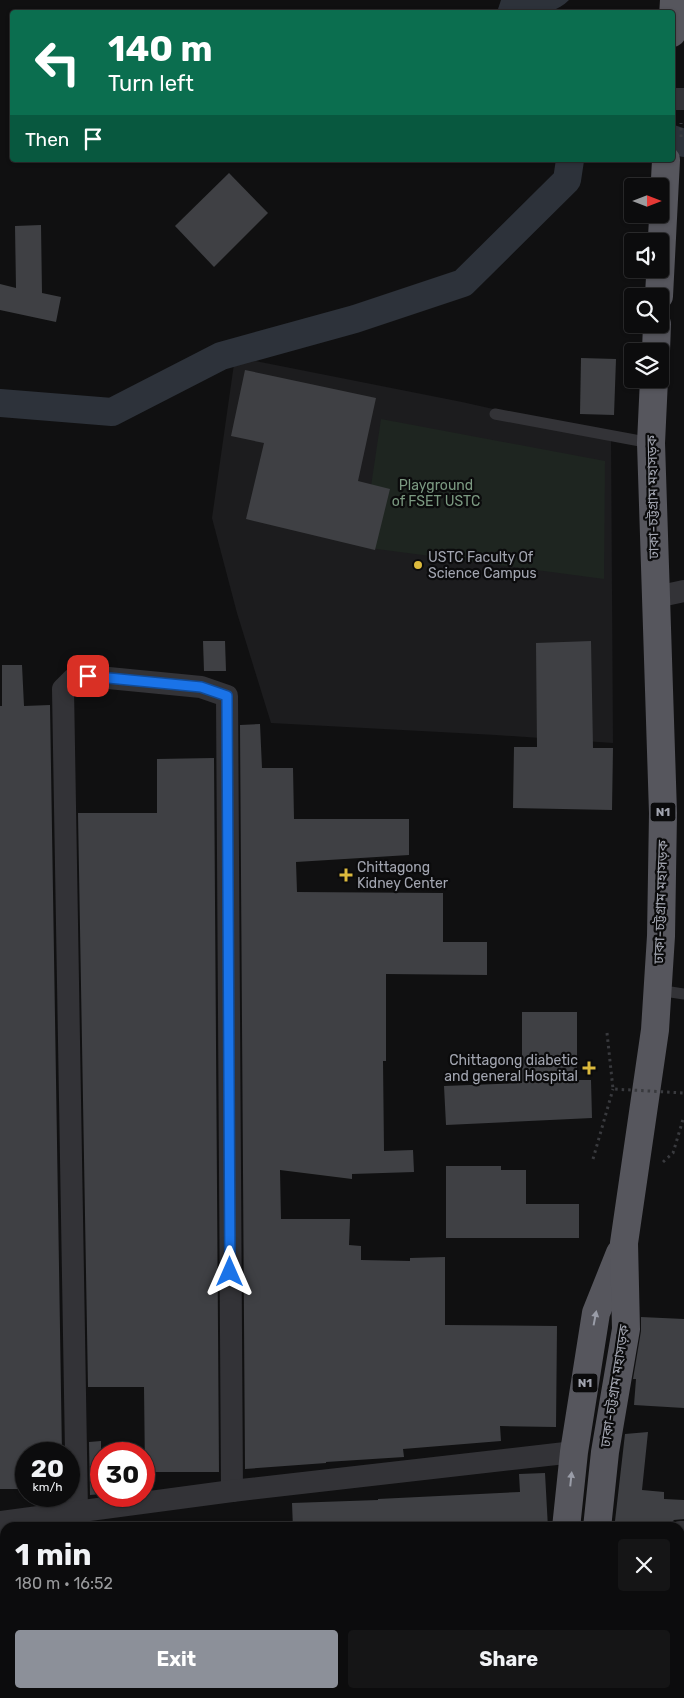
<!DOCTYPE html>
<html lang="en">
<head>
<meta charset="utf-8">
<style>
  body { margin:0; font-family:Rubik,"Noto Sans Bengali",sans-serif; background:#151516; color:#f1f3f6; height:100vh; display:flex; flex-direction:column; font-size:19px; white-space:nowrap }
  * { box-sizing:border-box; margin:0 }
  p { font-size:16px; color:#9a9b9d }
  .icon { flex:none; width:28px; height:28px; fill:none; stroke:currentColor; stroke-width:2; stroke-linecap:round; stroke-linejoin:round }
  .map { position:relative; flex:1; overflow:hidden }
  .details { position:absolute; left:0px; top:1522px; width:685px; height:176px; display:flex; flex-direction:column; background:#0c0c0d; border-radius:15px 15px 0 0; box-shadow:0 1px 4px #0004,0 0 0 1px #2c2c2e }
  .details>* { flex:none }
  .top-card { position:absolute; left:10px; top:10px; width:665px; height:152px; border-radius:5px; box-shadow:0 1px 4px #0004,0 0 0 1px #2c2c2e; background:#0b6e4f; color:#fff; overflow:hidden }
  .needle { width:32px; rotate:90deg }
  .controls { position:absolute; left:624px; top:178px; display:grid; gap:10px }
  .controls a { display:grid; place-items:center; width:45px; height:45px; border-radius:5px; background:#0c0c0d; box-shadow:0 1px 4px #0004,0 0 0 1px #2c2c2e; font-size:25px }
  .speed { position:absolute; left:15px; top:1442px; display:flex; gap:10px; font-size:25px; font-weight:700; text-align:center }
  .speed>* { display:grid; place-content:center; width:65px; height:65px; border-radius:50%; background:#0c0c0d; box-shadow:0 1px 4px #0004,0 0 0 1px #2c2c2e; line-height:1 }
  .speed small { font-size:12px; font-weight:400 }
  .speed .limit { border:8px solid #d22; background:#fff; color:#111 }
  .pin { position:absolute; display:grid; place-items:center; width:42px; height:42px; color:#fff; margin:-21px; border-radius:10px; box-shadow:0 2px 8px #0006 }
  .me { position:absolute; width:55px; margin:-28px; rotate:0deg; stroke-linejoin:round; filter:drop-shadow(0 0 4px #0008) }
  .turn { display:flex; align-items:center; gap:18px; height:105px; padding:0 15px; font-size:22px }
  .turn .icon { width:65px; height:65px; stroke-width:2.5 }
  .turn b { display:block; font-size:35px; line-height:42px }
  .then { display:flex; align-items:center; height:48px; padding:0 15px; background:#0003; gap:10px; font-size:19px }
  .round { display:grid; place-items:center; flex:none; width:52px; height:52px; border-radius:5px; background:#151516 }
  .overview { display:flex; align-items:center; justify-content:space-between; height:85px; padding:0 15px }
  h1 { font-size:30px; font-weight:700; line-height:38px }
  .cta { display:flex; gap:10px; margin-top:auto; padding:10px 15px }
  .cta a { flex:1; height:58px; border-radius:5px; background:#8c9099; color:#fff; font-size:20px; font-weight:700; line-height:58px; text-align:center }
  .cta a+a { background:#151516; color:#f1f3f6 }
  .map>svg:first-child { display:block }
  .built { fill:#1c1c1e }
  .green { fill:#1e2520 }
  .water { fill:#2d323a }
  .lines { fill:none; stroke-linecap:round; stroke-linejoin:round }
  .canal { stroke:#2d323a; stroke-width:28 }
  .building { fill:#3f4044 }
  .path { stroke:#393a3e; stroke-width:3; stroke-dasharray:2.5 4; stroke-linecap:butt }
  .service { stroke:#333337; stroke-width:11 }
  .minor { stroke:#333337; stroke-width:22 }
  .trunk { stroke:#56565d; stroke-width:28 }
  .path-bridge { stroke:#393a3e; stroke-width:3; stroke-dasharray:2.5 4; stroke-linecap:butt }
  .oneway { fill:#9a9da8 }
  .route-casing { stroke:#114b97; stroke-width:12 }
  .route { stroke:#1a73e8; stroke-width:9 }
  .poi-dot { fill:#dcba3d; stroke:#0b0b0c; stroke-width:2 }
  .labels { text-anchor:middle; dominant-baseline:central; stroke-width:4.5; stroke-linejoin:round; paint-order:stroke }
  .shield { fill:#0b0b0c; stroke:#75777f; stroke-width:1 }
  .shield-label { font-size:12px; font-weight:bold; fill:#a2a5b0 }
  .park-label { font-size:14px; fill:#7b9981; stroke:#0b0b0c }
  .street-label { font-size:14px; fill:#a2a5b0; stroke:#0b0b0c }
  .poi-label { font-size:14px; fill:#a2a5b0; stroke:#0b0b0c; text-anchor:start }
</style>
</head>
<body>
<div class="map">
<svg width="684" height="1698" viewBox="0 0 684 1698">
  <rect width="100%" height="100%" fill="#101011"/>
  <polygon class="built" points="235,357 462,402 611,435 613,743 496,735 271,723 237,613 212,518"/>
  <polygon class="green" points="381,419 605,461 604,579 362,547"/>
  <path class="water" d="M501 0H569C551 19 521 13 497 12Z"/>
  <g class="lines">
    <g class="canal">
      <polyline points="672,139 684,143"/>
      <polyline points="0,403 112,412 221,356 355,319 463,283 567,180 570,160"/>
    </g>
  </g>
  <g class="building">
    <polygon points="229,173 268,213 214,267 175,226"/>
    <polygon points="41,225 42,293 61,297 56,322 0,310 0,284 16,288 15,226"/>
    <polygon points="581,358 616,359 614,415 580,414"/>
    <polygon points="245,370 376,398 358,481 390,489 375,550 246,519 264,443 231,436"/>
    <polygon points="203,641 225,641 226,671 204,671"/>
    <polygon points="591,641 593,748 613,748 612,810 513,808 514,747 537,747 536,643"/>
    <polygon points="2,665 22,665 24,706 50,705 62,1454 26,1454 26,1489 0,1489 0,706 2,706"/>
    <polygon points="260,724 262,768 293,768 294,819 409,819 409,855 296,862 297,892 443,893 443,942 487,942 487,975 386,974 386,1061 383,1061 384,1151 413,1150 414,1172 352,1174 352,1179 280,1170 281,1219 350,1219 349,1245 361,1246 361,1260 410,1261 410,1258 445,1257 445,1325 557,1326 556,1427 500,1426 501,1441 403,1449 404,1457 326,1462 326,1463 245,1469 240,725"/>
    <polygon points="214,758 219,1472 145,1472 144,1387 88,1387 78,813 157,813 157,759"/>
    <polygon points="522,1012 577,1012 577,1080 591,1080 592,1118 446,1125 444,1086 522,1083"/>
    <polygon points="446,1166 501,1166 501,1170 526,1170 526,1204 579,1204 579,1238 446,1238"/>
    <polygon points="641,1317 684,1319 684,1408 634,1405 636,1379 633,1379 641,1331"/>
    <polygon points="648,1432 642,1490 664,1492 664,1499 684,1500 684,1519 674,1520 670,1524 615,1521 625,1434"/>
    <polygon points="101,1441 101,1494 90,1495 89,1442"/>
    <polygon points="545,1473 548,1528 293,1528 292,1503 378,1500 378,1499 520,1492 519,1474"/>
  </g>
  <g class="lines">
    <g class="path">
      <polyline points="681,137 681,123"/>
      <polyline points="593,1159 613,1089"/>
      <polyline points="663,1162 673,1153 684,1116"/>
    </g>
    <g class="service">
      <polyline points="495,414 651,443"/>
      <polyline points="658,990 684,994"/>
    </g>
    <g class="minor">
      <polyline points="672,99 684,99"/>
      <polyline points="656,597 684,591"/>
      <polyline points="77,1511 63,689 73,679 88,676 201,687 227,696 232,1491"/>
      <polyline points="0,1522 232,1491 574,1452"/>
      <polyline points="680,1532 684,1532"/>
    </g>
    <g class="trunk">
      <polyline points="672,33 674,0"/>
      <polyline points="659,296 666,160"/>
      <polyline points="656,351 657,324"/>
      <polyline points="566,1528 574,1452 596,1313 620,1253"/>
      <polyline points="597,1528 605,1452 626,1329 624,1243 655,1030 661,936 663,813 651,443 654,379"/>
      <polyline points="548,1698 548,1694"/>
      <polyline points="570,1698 571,1694"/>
    </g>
    <polyline class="path-bridge" points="607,1033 613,1089 684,1093"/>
  </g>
  <defs><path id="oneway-solid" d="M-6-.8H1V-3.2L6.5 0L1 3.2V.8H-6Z" transform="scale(1.25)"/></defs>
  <g class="oneway">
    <use href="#oneway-solid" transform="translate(595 1318) rotate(-79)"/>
    <use href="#oneway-solid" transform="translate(571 1479) rotate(-84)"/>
  </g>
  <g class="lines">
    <defs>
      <polyline id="route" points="88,676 201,687 227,696 230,1272"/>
    </defs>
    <use href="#route" class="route-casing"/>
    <use href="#route" class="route"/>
  </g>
  <g class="poi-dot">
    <circle cx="418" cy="565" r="5"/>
    <path d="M343.5 867.5h5v5h5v5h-5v5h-5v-5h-5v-5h5z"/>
    <path d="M586.5 1060.5h5v5h5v5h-5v5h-5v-5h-5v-5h5z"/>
  </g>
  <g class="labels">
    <g class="shield">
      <rect x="650.5" y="802.5" width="25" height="19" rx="4"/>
      <rect x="572.5" y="1373.5" width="25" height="19" rx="4"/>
    </g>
    <g class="shield-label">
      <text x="663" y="812">N1</text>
      <text x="585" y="1383">N1</text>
    </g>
    <g class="park-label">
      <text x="436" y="485">Playground<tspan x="436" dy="16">of FSET USTC</tspan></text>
    </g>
    <g class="street-label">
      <text transform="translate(653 497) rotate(-91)">ঢাকা-চট্টগ্রাম মহাসড়ক</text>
      <text transform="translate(661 902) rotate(-88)">ঢাকা-চট্টগ্রাম মহাসড়ক</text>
      <text transform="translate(615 1386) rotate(-81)">ঢাকা-চট্টগ্রাম মহাসড়ক</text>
    </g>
    <g class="poi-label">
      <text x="428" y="557">USTC Faculty Of<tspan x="428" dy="16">Science Campus</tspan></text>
      <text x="357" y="867">Chittagong<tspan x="357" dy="16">Kidney Center</tspan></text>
      <text x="578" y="1060" text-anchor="end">Chittagong diabetic<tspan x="578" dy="16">and general Hospital</tspan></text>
    </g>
  </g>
</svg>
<div class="controls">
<a><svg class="needle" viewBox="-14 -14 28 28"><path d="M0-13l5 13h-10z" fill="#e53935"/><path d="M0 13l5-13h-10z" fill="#9a9b9d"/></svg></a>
<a><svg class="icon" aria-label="sound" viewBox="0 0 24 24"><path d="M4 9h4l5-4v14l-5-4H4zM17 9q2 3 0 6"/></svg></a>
<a><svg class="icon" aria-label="search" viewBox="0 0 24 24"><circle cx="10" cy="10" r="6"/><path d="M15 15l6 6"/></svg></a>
<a><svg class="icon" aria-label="layers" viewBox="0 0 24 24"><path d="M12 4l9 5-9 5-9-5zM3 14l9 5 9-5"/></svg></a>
</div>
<div class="speed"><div>20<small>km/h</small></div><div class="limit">30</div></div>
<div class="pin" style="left:88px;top:676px;background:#d93025"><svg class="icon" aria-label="arrive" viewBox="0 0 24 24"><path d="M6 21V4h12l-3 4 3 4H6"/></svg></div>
<svg class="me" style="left:230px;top:1272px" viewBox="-20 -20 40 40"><path d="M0-17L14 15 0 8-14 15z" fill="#1a73e8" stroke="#fff" stroke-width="4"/></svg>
<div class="top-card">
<div class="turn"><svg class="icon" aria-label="left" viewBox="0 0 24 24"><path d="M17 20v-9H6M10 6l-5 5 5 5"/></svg><div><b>140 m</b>Turn left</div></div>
<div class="then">Then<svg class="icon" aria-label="arrive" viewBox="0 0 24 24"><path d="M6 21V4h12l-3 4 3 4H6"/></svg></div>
</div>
<section class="details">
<div class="overview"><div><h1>1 min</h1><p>180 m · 16:52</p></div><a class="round"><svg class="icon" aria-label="close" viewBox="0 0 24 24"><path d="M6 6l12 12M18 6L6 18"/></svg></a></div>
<div class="cta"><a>Exit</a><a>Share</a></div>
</section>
</div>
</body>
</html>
